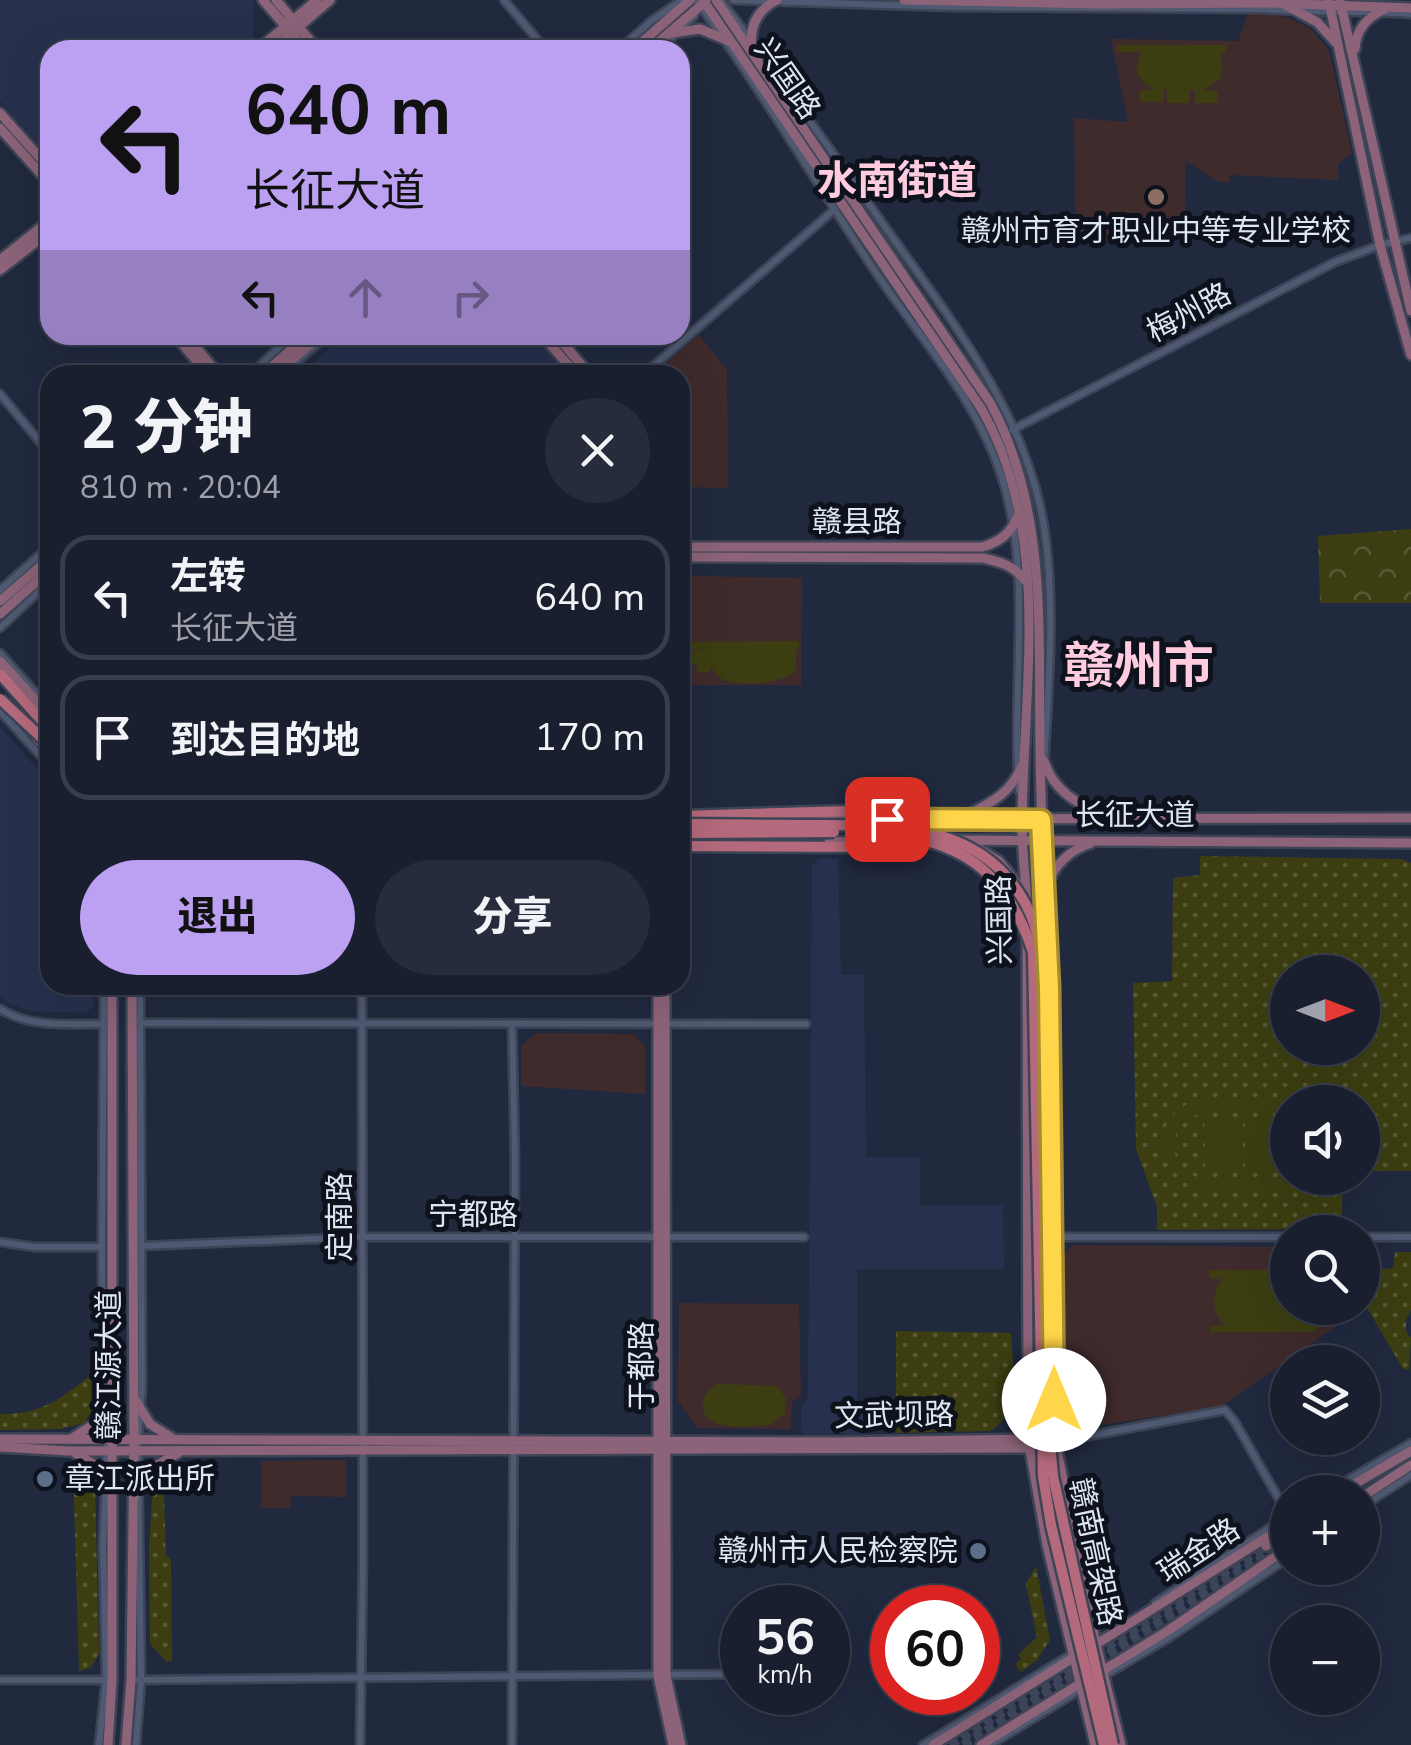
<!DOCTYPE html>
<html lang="zh">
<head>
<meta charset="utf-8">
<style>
  body { margin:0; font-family:"Nunito Sans","Noto Sans SC",sans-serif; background:#262c3b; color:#f1f3f6; height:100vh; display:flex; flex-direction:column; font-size:38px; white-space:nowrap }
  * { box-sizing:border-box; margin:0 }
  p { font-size:32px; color:#9fa2aa }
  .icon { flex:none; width:55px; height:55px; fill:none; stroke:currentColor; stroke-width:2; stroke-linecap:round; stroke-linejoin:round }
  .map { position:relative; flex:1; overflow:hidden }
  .sheet { position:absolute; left:40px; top:365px; width:650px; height:630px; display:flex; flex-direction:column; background:#191f2f; border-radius:30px; box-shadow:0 10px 40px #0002,0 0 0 2px #373d4b }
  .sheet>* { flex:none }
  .banner { position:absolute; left:40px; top:40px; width:650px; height:305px; border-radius:30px; box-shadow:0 10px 40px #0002,0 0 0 2px #373d4b; background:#bca0f2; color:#111; overflow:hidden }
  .needle { width:65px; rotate:90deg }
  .controls { position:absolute; left:1270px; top:955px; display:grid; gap:20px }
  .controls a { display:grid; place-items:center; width:110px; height:110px; border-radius:50%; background:#191f2f; box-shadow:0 10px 40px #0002,0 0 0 2px #373d4b; font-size:50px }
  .speed { position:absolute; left:720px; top:1585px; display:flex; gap:20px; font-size:50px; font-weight:700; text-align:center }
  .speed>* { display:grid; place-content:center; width:130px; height:130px; border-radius:50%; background:#191f2f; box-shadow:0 10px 40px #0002,0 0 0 2px #373d4b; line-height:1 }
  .speed small { font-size:25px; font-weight:400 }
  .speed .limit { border:15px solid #d22; background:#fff; color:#111 }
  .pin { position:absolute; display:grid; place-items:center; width:85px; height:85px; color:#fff; margin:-42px; border-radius:20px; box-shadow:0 5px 15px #0006 }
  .me { position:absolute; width:110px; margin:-55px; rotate:0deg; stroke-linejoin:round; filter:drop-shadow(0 0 8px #0008) }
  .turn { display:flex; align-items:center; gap:35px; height:210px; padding:0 40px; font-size:45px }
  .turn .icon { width:130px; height:130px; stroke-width:2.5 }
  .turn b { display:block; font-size:70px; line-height:85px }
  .lanes { display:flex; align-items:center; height:95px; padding:0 40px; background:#0003; justify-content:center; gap:50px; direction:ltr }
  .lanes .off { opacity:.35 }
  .round { display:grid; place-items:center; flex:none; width:105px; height:105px; border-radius:52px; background:#262c3b }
  .head { display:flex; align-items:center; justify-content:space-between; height:170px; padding:0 40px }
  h1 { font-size:60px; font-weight:800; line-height:75px }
  .button { display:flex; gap:20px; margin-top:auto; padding:20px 40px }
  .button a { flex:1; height:115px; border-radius:60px; background:#bca0f2; color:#111; font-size:40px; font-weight:800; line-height:115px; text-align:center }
  .button a+a { background:#262c3b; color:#f1f3f6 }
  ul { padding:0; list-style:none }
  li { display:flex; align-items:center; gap:30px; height:125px; margin:0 20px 15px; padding:0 20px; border:5px solid #373d4b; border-radius:30px }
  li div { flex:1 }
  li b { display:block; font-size:38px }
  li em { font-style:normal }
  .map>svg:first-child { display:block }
  .built { fill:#27314d }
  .education { fill:#402b2c }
  .green { fill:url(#green-dots); fill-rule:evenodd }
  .forest { fill:url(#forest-crowns) }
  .pitch { fill:#3c3e11 }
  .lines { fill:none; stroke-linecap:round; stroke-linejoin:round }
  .major-tunnel { stroke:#3d455a; stroke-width:9; stroke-dasharray:9 4.5; stroke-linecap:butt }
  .minor-casing { stroke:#3d4456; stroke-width:11 }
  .major-casing { stroke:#3d4456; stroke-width:14 }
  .highway-casing { stroke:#3d4456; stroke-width:15 }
  .minor { stroke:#4f5972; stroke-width:6 }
  .major { stroke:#8c6378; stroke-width:9 }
  .highway { stroke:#b46a7c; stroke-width:10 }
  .highway-bridge-casing { stroke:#3d4456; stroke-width:15; stroke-linecap:butt }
  .highway-bridge { stroke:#b46a7c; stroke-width:10 }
  .route-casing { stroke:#a68a30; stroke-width:25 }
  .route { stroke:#ffd54a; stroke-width:18 }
  .education-dot { fill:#8d6e63; stroke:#0e121c; stroke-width:4 }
  .service-dot { fill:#5c6f8a; stroke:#0e121c; stroke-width:4 }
  .labels { text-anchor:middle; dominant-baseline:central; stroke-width:10; stroke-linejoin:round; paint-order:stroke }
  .street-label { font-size:30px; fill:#dee5f3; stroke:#0e121c }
  .poi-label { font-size:30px; fill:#dee5f3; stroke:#0e121c }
  .district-label { font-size:40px; font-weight:bold; fill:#feccde; stroke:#0e121c }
  .town-label { font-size:50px; font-weight:bold; fill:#feccde; stroke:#0e121c }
</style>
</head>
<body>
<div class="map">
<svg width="1411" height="1745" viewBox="0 0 1411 1745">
  <defs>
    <pattern id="green-dots" width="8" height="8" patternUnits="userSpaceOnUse" patternTransform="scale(2.5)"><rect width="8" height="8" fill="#3c3e11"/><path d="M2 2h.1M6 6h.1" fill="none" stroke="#585a34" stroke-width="1.8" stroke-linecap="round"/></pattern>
    <pattern id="forest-crowns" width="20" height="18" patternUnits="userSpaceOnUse" patternTransform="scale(2.5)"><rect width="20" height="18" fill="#3c3e11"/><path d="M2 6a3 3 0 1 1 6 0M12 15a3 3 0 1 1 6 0" fill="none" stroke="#585a34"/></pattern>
  </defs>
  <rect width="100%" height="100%" fill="#21293f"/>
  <g class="built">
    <polygon points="0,0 254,0 253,41 243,50 50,50 50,158 0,101"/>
    <polygon points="345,335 534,335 568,375 299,375"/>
    <polygon points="0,727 38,770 50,792 50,985 94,985 94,1005 86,1013 30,1011 11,1004 0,995"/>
    <polygon points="819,858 838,859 841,975 864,975 866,1157 920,1157 920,1206 1003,1205 1004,1269 857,1269 857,1408 866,1415 868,1434 805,1434 801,1430 801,1410 808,1398 812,866"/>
  </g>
  <g class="education">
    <polygon points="1249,11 1286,17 1310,28 1329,50 1352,153 1338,164 1338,180 1229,175 1229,182 1220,182 1185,161 1186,235 1158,240 1076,242 1074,118 1128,122 1111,39 1238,41"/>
    <polygon points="699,335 727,370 728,488 680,487 680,375 652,375"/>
    <polygon points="687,576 802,578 801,685 680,685"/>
    <polygon points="536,1033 633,1034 645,1046 645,1094 521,1086 521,1046"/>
    <polygon points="1073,1245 1287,1247 1288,1308 1350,1308 1352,1315 1222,1406 1076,1429 1067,1422 1064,1254"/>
    <polygon points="679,1303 799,1304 801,1396 792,1402 791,1429 697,1428 678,1401"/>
    <polygon points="346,1460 346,1497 291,1496 290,1508 261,1508 261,1461"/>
  </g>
  <g class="green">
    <path d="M1200 856 1402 859 1411 863V1171H1363L1362 1102H1288V1178H1342V1219L1335 1229 1157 1230V1207L1136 1149 1133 983 1172 981 1173 878 1200 875ZM1288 972H1362V1048H1288Z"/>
    <polygon points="1395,1252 1411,1252 1411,1309 1406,1320 1406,1331 1411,1338 1409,1370 1403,1369 1363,1301 1365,1297 1376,1296 1376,1270 1393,1268"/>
    <path d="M896 1331 1011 1333C1012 1365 1023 1413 990 1431L896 1433Z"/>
    <path d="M94 1372 93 1409 84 1423 61 1429 0 1430V1414C42 1415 64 1397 94 1372Z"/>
    <polygon points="73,1463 92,1476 95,1487 99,1653 91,1668 79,1671"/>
    <polygon points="163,1471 166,1555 171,1560 172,1661 167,1662 150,1644 149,1547 153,1486 155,1477"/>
    <polygon points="1036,1566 1050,1640 1037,1660 1021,1672 1015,1664 1021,1659 1019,1654 1037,1637 1026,1584"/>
  </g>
  <polygon class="forest" points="1411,529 1411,603 1320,603 1318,536"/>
  <g class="pitch">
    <path d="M1117 45H1226V53L1219 54 1223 67 1220 79 1203 91H1218V103H1195V90H1190L1189 103H1167V90L1164 89 1163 102H1140V90L1155 89C1138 82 1132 69 1142 52H1117Z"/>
    <path d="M799 641V649H796V670C785 684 738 687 722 679 715 675 714 672 711 665L709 672H697V665H684V651L707 650 691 649V642Z"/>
    <path d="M1190 1101H1308L1288 1102 1287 1112H1205L1188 1118 1180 1124C1169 1143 1173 1170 1197 1177 1222 1185 1281 1177 1309 1178L1292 1188 1282 1189C1244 1189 1187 1202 1166 1160 1161 1149 1161 1133 1168 1122 1173 1113 1184 1107 1190 1101Z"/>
    <polygon points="1241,1118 1241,1172 1205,1172 1204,1119"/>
    <polygon points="1245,1118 1281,1118 1282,1171 1245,1172"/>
    <path d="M1210 1270H1287L1288 1308H1307L1308 1325 1319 1321 1328 1308H1335C1331 1320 1324 1327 1311 1332H1210V1326L1225 1325C1211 1310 1211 1295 1222 1279L1210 1278Z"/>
    <path d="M717 1384 776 1386 786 1398 785 1413 771 1425C752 1425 701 1435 703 1403 704 1393 710 1389 717 1384Z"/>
  </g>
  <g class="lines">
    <g class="major-tunnel">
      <polyline points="1095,1654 1266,1546"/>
      <polyline points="1097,1661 1268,1554"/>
      <polyline points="950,1745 1082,1663"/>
      <polyline points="963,1745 1084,1669"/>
    </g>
    <defs>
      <g id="minor">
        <polyline points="504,0 546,50"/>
        <path d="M696 0C762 90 818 187 881 280 927 346 983 408 1005 488 1032 585 1011 691 1019 791"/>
        <path d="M733 0 950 7 1262 9C1312 13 1361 10 1411 14"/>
        <path d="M722 2C776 72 827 145 878 217 940 305 1017 400 1040 506 1057 581 1049 687 1044 764"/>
        <polyline points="619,50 650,22 682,0"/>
        <polyline points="659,50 694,16"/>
        <polyline points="250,375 292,335"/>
        <polyline points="281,375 328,335"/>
        <polyline points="643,375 835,209"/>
        <polyline points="0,394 50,454"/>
        <polyline points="1012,430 1335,262 1380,245 1411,238"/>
        <polyline points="0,590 50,546"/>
        <polyline points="0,628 50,581"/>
        <polyline points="0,653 50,709"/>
        <polyline points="0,711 50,766"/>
        <path d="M0 1009C31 1028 67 1024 103 1024"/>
        <polyline points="140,1023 806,1024"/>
        <polyline points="512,1024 515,1158 512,1745"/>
        <polyline points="1054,1237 1288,1237"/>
        <polyline points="1362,1237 1411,1237"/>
        <polyline points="0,1242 34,1247 102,1247"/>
        <polyline points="142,1246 362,1237 804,1237"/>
        <polyline points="1073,1439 1225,1410 1235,1422 1288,1515"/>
        <polyline points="1327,1492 1411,1443"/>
        <polyline points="1362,1507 1411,1475"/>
        <polyline points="1155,1603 1288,1516"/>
        <polyline points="828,1676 835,1676"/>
        <polyline points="1102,1677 1170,1637 1288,1558"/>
        <polyline points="0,1680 109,1680"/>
        <polyline points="131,1680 742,1674"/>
        <polyline points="99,1745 106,1679 103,1548 107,1441 103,1388 102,1247 104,985"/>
        <polyline points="136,1745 141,1680 138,1441 142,1387 140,985"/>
        <polyline points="360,1745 363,1558 362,985"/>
        <polyline points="923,1745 1093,1641"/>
        <polyline points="990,1745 1083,1688"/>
      </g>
      <g id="major">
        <polyline points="263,0 306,50"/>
        <polyline points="276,0 318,50"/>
        <path d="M703 0 981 408C1053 533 1023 687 1022 824 1022 849 1025 875 1027 901L1028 1439 1047 1545 1095 1745"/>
        <path d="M716 0 991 404C1048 511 1038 631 1040 749 1041 826 1045 903 1049 979"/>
        <polyline points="904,0 1097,4 1270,3 1411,8"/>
        <polyline points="1340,1 1411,311"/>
        <polyline points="1329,2 1380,245 1411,355"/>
        <polyline points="1287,6 1317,22 1338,45"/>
        <polyline points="672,33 700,29 729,41"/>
        <path d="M752 49C749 27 757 10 777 0"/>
        <path d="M1355 49C1356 29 1367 17 1385 9"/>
        <polyline points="257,50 317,0"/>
        <polyline points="272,50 330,0"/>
        <polyline points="633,50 690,0"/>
        <polyline points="649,50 706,1"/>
        <polyline points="0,113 50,169"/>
        <polyline points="0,128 50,184"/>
        <polyline points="0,260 50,220"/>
        <polyline points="0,270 50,231"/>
        <polyline points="175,335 208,375"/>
        <polyline points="186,335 219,375"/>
        <polyline points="542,335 577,375"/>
        <polyline points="556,335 590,375"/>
        <polyline points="262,375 308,335"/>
        <polyline points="274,375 321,335"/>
        <path d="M680 547H982C1000 542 1011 533 1018 516"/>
        <path d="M680 557 983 558C1001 562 1014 566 1025 580"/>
        <polyline points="0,601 50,558"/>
        <polyline points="0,614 50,570"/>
        <polyline points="0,661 50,716"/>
        <polyline points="35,736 50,753"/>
        <path d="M1044 761C1054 793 1079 804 1108 818"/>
        <polyline points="738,819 927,819"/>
        <polyline points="953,819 1411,818"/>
        <path d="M960 819C987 804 1009 797 1022 766"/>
        <polyline points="954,840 1411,843"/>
        <polyline points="829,842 878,841"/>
        <polyline points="968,842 999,861 1019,886"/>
        <path d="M1047 886C1054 865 1070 850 1091 843"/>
        <polyline points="658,985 658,1676 673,1745"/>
        <polyline points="665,985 666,1676 681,1745"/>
        <polyline points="1052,1145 1056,1445 1095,1640 1121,1745"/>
        <polyline points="136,1401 150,1424 172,1438"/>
        <polyline points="0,1439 837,1442 1031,1439"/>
        <polyline points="71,1439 94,1424 111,1397"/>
        <polyline points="1052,1445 1073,1439"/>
        <polyline points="0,1447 68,1451 1032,1448"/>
        <polyline points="75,1453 97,1466 111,1491"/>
        <polyline points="1341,1492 1411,1451"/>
        <polyline points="137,1493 154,1467 178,1453"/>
        <polyline points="1362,1497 1411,1465"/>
        <polyline points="1266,1546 1288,1532"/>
        <polyline points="1095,1645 1288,1524"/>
        <polyline points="1099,1673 1169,1630 1288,1548"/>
        <polyline points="108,1745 112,1680 112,985"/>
        <polyline points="126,1745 131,1680 134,1441 132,985"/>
        <polyline points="933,1745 1073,1658"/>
        <polyline points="981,1745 1081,1683"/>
      </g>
      <g id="highway">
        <polyline points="0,674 50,730"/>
        <polyline points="680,816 883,810 958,819"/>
        <polyline points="680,846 867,847 910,841"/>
      </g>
    </defs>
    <use href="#minor" class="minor-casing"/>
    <use href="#major" class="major-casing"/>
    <use href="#highway" class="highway-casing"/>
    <use href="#minor" class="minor"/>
    <use href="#major" class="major"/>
    <use href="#highway" class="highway"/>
    <defs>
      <g id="highway-bridge">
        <polyline points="0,699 43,739"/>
        <path d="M680 824C723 824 767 825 810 825 895 825 989 822 1030 913 1040 936 1042 963 1046 988L1049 1432 1053 1476 1113 1745"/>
        <path d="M871 831C958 839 1005 867 1033 952L1043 1476 1051 1525 1104 1745"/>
        <polyline points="680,833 834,832"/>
      </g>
    </defs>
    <use href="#highway-bridge" class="highway-bridge-casing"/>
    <use href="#highway-bridge" class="highway-bridge"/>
  </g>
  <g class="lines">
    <defs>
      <polyline id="route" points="887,819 1041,820 1049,988 1054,1400"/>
    </defs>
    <use href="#route" class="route-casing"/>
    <use href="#route" class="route"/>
  </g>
  <circle class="education-dot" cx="1156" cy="197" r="10"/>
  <g class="service-dot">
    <circle cx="45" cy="1479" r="10"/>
    <circle cx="978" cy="1551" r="10"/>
  </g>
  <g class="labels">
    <g class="street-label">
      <text transform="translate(787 79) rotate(55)">兴国路</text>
      <text transform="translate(1189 313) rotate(-28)">梅州路</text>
      <text x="857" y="522">赣县路</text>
      <text x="1135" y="815">长征大道</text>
      <text transform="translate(1000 920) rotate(-91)">兴国路</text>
      <text x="473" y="1215">宁都路</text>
      <text transform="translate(340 1217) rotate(-90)">定南路</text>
      <text transform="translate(109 1365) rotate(-90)">赣江源大道</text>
      <text transform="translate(642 1366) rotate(-90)">于都路</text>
      <text transform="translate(894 1416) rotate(-1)">文武坝路</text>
      <text transform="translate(1199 1551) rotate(-33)">瑞金路</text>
      <text transform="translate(1095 1552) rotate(78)">赣南高架路</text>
    </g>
    <g class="poi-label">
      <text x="1156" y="231">赣州市育才职业中等专业学校</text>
      <text x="65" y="1479" text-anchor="start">章江派出所</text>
      <text x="958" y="1551" text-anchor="end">赣州市人民检察院</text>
    </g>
    <g class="district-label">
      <text x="897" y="181">水南街道</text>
    </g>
    <g class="town-label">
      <text x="1139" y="666">赣州市</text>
    </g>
  </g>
</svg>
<div class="controls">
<a><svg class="needle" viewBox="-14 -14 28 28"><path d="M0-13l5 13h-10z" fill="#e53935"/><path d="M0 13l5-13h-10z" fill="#9fa2aa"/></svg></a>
<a><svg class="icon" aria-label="sound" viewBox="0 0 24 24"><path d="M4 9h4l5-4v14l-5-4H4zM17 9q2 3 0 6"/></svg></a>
<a><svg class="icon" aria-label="search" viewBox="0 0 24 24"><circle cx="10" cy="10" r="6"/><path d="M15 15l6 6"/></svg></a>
<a><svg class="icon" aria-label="layers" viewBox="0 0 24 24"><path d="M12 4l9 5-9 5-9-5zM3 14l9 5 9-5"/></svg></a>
<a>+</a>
<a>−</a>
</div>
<div class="speed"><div>56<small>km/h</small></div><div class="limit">60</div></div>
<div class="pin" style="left:887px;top:819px;background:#d93025"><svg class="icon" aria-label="arrive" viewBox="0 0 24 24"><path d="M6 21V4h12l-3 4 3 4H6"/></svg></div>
<svg class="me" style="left:1054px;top:1400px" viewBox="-20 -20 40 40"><circle r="19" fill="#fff"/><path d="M0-13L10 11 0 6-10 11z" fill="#ffd54a"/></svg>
<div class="banner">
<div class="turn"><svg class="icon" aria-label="left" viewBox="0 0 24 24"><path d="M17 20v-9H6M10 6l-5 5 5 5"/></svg><div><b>640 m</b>长征大道</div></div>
<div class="lanes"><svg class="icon" aria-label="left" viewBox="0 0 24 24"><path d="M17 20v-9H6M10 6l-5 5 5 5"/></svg><svg class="icon off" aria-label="ahead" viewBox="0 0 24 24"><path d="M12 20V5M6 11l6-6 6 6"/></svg><svg class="icon off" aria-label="right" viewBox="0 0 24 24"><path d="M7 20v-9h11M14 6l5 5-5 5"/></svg></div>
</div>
<section class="sheet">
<div class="head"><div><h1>2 分钟</h1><p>810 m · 20:04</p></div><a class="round"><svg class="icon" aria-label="close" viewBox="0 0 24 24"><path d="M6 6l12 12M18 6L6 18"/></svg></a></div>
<ul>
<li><svg class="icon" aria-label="left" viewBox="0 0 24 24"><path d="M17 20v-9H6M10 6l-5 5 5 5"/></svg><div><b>左转</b><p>长征大道</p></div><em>640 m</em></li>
<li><svg class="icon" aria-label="arrive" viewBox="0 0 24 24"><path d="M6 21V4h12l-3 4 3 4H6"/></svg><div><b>到达目的地</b></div><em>170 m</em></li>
</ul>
<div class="button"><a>退出</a><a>分享</a></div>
</section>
</div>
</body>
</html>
